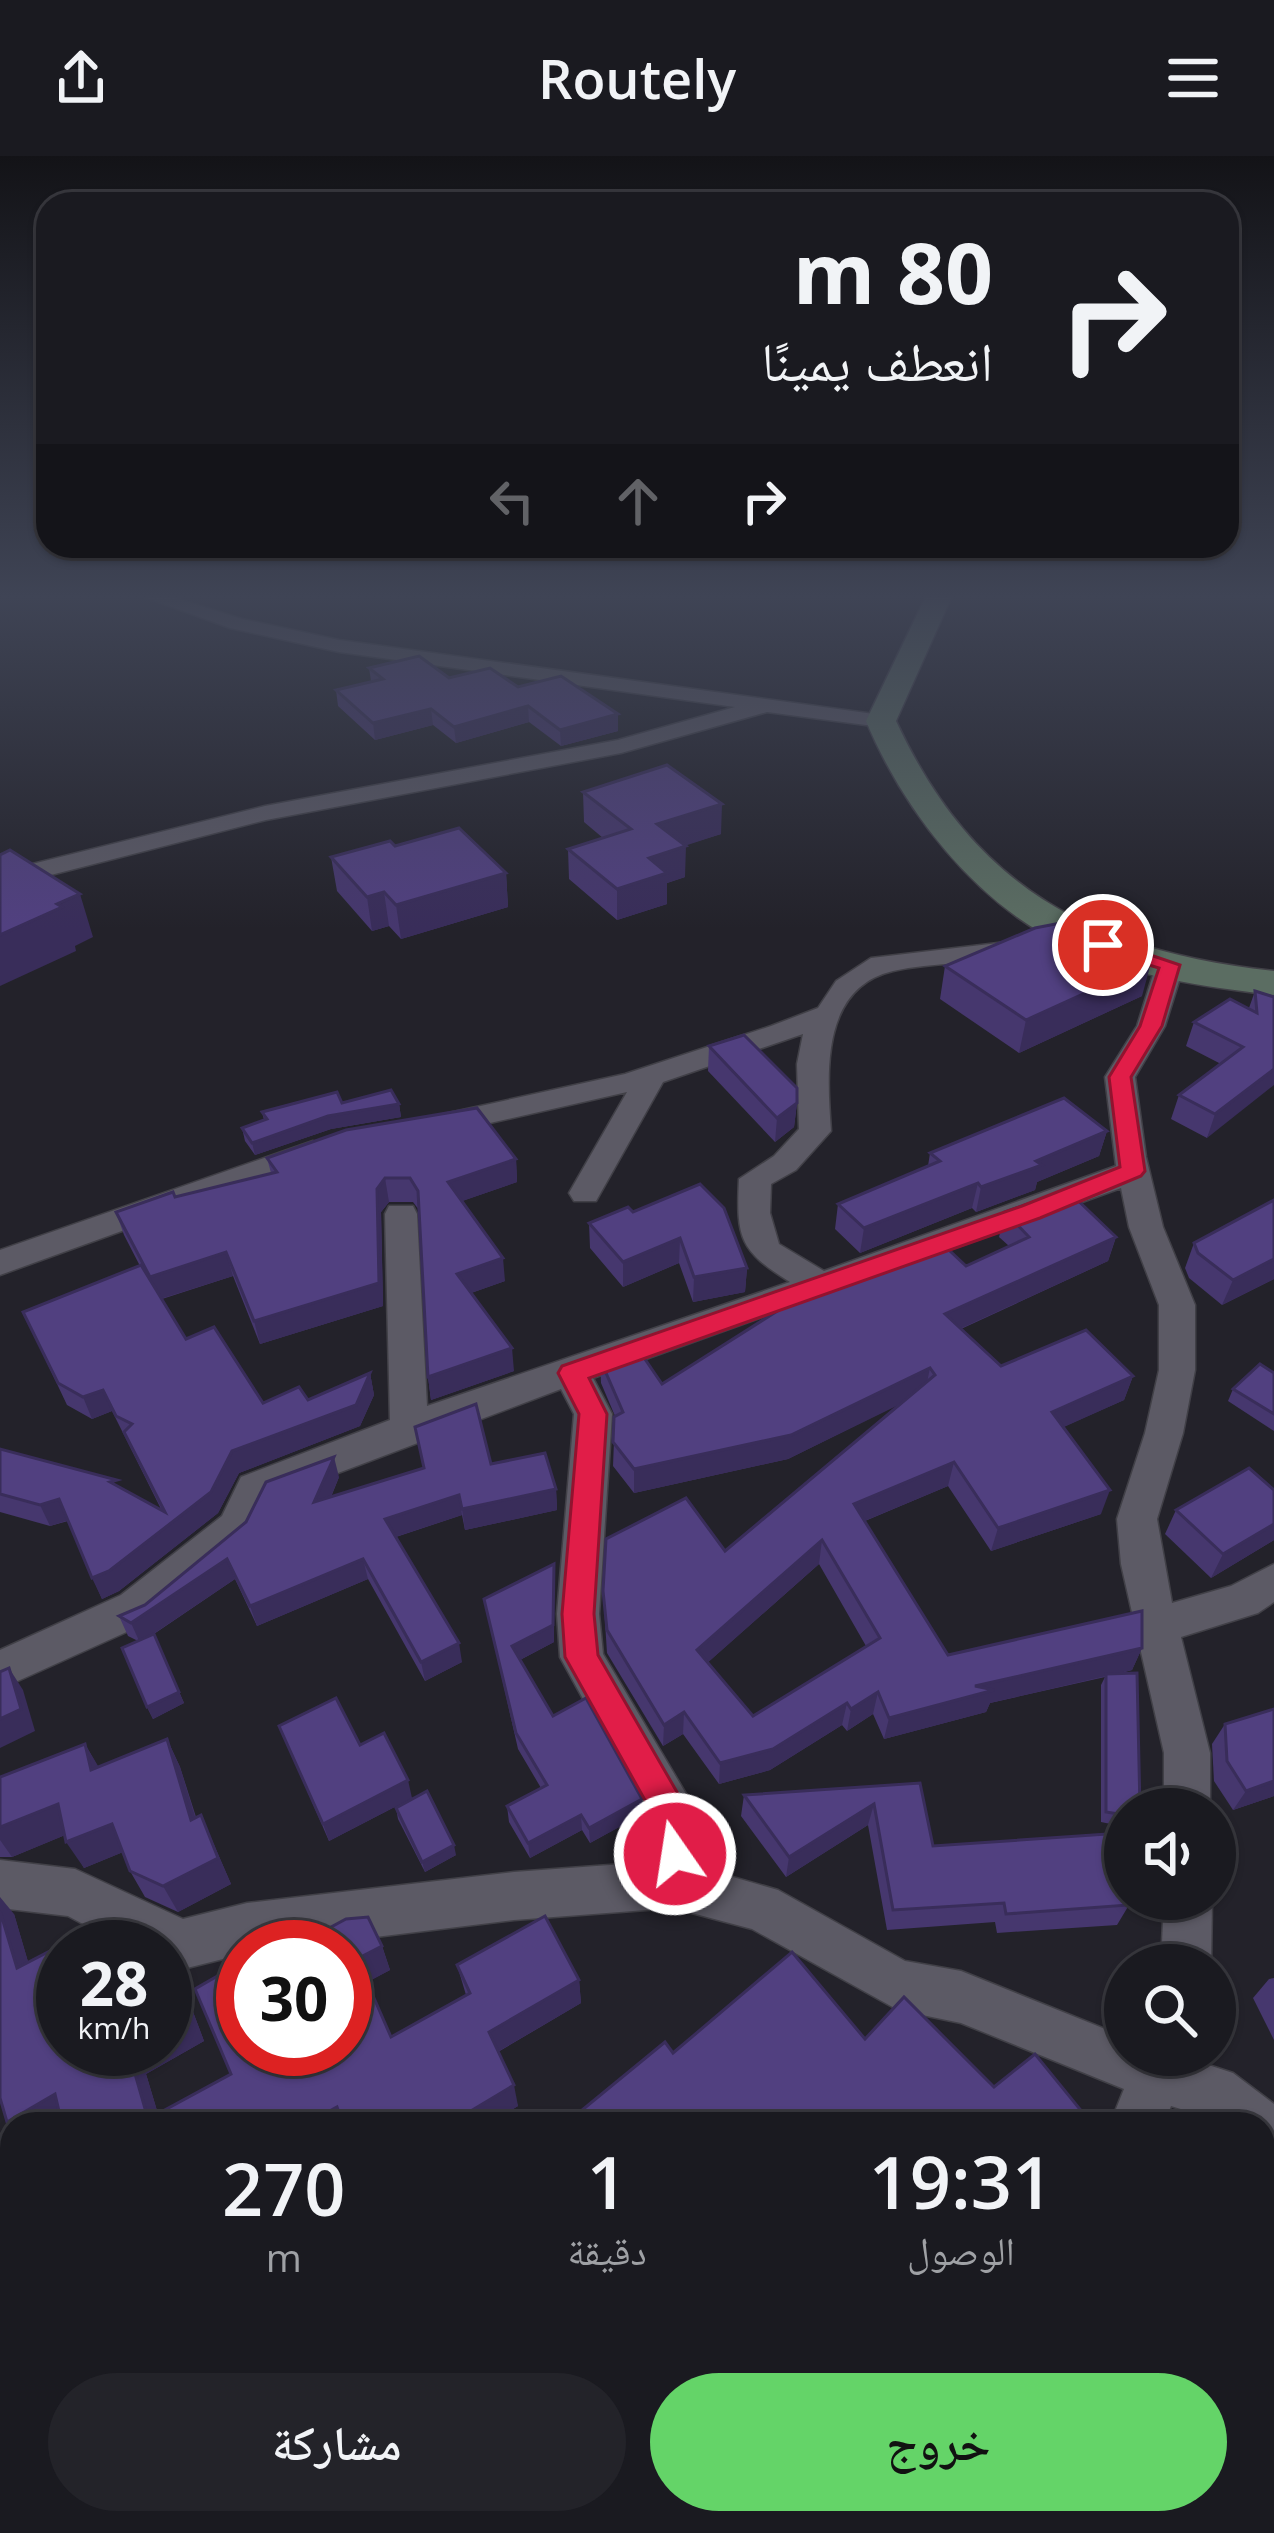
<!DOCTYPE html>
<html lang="ar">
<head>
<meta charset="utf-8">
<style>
  body { margin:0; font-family:"Open Sans","Noto Naskh Arabic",sans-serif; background:#232329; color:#f1f3f6; direction:rtl; height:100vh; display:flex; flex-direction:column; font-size:45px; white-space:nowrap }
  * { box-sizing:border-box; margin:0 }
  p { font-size:39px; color:#9fa1a5 }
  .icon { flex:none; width:66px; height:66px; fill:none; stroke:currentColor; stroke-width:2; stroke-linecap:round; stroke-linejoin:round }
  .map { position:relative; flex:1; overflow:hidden; direction:ltr }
  .drawer { position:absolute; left:0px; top:1956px; width:1275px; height:423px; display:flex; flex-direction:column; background:#1a1a20; border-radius:36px 36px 0 0; box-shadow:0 3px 9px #0004,0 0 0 3px #38383e; direction:rtl }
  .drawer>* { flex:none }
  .top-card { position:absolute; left:36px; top:36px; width:1203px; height:366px; border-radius:36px; box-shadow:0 3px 9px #0004,0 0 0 3px #38383e; direction:rtl; background:#1a1a20; color:#f1f3f6; overflow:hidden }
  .buttons { position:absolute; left:1104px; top:1632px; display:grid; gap:24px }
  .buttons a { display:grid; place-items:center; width:132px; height:132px; border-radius:50%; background:#1a1a20; box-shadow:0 3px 9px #0004,0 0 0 3px #38383e; font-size:60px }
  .speed { position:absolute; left:36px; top:1764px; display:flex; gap:24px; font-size:60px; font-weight:700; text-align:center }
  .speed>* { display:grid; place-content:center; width:156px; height:156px; border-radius:50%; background:#1a1a20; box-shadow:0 3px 9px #0004,0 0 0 3px #38383e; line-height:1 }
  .speed small { font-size:30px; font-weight:400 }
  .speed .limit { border:18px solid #d22; background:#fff; color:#111 }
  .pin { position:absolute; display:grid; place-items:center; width:102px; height:102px; color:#fff; margin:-51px; border:6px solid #fff; border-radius:50%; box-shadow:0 3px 12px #0007 }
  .me { position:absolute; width:132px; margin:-66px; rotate:347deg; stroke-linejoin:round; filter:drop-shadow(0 0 9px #0008) }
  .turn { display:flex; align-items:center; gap:42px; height:252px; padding:0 48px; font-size:54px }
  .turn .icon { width:156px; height:156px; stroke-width:2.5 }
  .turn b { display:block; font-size:84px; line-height:102px }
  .lanes { display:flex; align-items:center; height:114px; padding:0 48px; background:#0003; justify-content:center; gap:60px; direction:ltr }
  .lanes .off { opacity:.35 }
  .eta { display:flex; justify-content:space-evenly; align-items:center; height:204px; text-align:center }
  .eta b { font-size:72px; font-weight:600; line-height:84px }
  .primary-button { display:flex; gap:24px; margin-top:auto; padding:24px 48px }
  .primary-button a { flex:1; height:138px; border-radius:72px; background:#64d468; color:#111; font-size:48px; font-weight:600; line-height:138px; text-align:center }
  .primary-button a+a { background:#232329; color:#f1f3f6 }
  header { display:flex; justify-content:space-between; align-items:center; height:156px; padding:0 48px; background:#1a1a20; font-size:54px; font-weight:600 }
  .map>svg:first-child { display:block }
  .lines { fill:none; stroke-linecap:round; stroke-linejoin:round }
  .street-casing { stroke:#414047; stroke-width:3 }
  .secondary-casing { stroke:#414047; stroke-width:3 }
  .street { fill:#5c5a65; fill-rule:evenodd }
  .secondary { fill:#5b6d62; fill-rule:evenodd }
  .wall { fill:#46376e; fill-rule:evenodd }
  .shaded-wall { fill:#392d5a }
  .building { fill:#514080; stroke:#392d5a; stroke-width:3; fill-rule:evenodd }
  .route { fill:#e11d48; stroke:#92132f; stroke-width:3 }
</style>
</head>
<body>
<header><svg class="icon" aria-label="menu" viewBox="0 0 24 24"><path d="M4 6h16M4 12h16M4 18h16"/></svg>Routely<svg class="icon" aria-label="share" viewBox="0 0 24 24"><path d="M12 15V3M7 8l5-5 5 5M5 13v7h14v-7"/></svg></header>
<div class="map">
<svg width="1274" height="2377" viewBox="0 0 1274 2377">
  <rect width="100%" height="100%" fill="#23222a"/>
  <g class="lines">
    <defs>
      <g id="street">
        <polygon points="142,440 169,440 242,463 339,484 881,559 892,565 881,571 767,556 621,597 266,664 0,732 0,716 265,650 618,584 735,551 339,496 230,472"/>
        <path d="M1015 785 1028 793 1025 799C982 809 936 805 893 815 820 832 827 919 831 975L796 1014 771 1028 770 1057 779 1088 824 1115 1116 1010 1105 921 1137 870 1156 809 1170 801 1180 803 1184 809 1165 870 1135 921 1146 1001 1163 1071 1195 1149V1214L1183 1277 1157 1363 1172 1447 1231 1430 1274 1408V1446L1258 1457 1181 1481 1210 1597V1653H1164V1597L1121 1408 1117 1363 1145 1277 1159 1214V1149L1129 1071 1121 1032 593 1222 612 1258 599 1458 603 1498 695 1653 702 1669 698 1711 778 1734 905 1805 961 1815 1125 1881V1899H1191L1190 1903 1233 1917 1274 1948V1988L1263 1992V1968H1212L1200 1959 1171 1950 1164 1968H1110L1124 1933 961 1867 898 1854 752 1773 673 1752 514 1764 294 1791H243V1798L183 1813 165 1806V1791H126L68 1760 0 1752V1704L75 1713 183 1763 247 1747 514 1716 651 1706 654 1672 560 1501 557 1458 574 1258 561 1233 269 1343 250 1383 151 1465 0 1533V1494L121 1439 222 1360 241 1321 390 1264 385 1058 389 1050H413L417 1058 427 1250 790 1126C740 1095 736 1083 739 1023L774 1000 799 973 797 908 803 878 663 926 596 1045H574L569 1037 627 936 437 979 422 969 426 962 625 918 771 870 818 852 836 825 871 802Z"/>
        <polygon points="313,985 329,995 324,1002 0,1119 0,1094"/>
        <polygon points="1164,1743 1212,1743 1211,1809 1161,1809"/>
        <polygon points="234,2367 322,2367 317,2377 230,2377"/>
        <polygon points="605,2367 670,2367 674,2377 610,2377"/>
        <polygon points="707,2367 783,2367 778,2377 703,2377"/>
      </g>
      <path id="secondary" d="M926 440H952L896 565C975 735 1095 795 1274 815V839C1205 831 1129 820 1066 790 975 747 904 655 866 565Z"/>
    </defs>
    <use href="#street" class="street-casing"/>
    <use href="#secondary" class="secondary-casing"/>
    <use href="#street" class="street"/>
    <use href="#secondary" class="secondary"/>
  </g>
  <g class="wall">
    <polygon points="369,512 518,531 618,558 618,575 561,590 529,566 456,587 433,569 375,584 338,550 336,534 371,525"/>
    <polygon points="583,636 721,678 685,689 685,721 667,727 667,748 617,764 569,723 568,693 603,682 584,666"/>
    <polygon points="395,690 506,717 508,751 401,783 389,770 372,775 337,735 331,701"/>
    <polygon points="945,810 1142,840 1019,897 940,843"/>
    <polygon points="1255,835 1274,841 1207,982 1171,963 1179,939 1221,908 1186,890 1194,866 1249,852"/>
    <polygon points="709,890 797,947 794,971 775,986 708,915"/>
    <polygon points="342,947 399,948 401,961 331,973 255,999 245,985 242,972 264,964 262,956"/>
    <polygon points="1107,975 1099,1000 1037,1026 1035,1034 976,1056 972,1052 860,1097 835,1073 838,1048 928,1010 930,997"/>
    <polygon points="267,1002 516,1003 517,1026 462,1045 505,1125 471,1137 514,1215 431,1244 428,1221 419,1054 413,1046 389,1046 381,1056 383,1150 260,1188 233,1120 162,1143 186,1183 263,1247 308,1244 370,1217 374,1239 360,1270 239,1317 218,1357 119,1435 102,1443 68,1365 50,1370 0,1356 0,1293 120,1332 162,1355 112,1255 92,1263 67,1249 23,1156 140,1110 124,1079 116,1056 271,1017"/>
    <polygon points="1274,1044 1274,1123 1222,1149 1189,1122 1185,1112 1194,1087"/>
    <polygon points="633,1056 747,1112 745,1136 693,1146 679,1107 623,1131 590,1092 589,1067"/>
    <path d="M1005 1056 1116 1081 1108 1105 961 1173 1001 1210 1133 1220 1124 1244 1063 1271 1101 1358 991 1395 948 1330 865 1365 948 1499 1142 1492 1132 1514 1118 1518 1125 1671 1101 1666V1529L1105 1521 990 1547 986 1556 884 1583 873 1558 847 1575 842 1569 770 1614 719 1628 683 1578 663 1590 607 1497 603 1435 725 1395 901 1247 788 1303 634 1337 613 1310 615 1260 601 1227 600 1203 662 1228 966 1110 1009 1090 999 1081ZM819 1408 866 1490 753 1560 707 1507Z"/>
    <polygon points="1274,1217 1274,1275 1228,1245 1233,1233"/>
    <polygon points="491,1308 556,1333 557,1354 465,1374 462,1359 396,1381 462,1506 425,1525 368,1423 257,1470 235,1423 151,1480 154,1478 184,1547 153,1563 147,1551 138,1485 128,1480 119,1460 145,1449 339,1321 331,1341"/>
    <polygon points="1274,1334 1274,1384 1211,1422 1165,1378 1176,1354"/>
    <polygon points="554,1408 554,1486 520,1504 553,1560 642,1643 641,1659 590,1687 582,1674 530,1702 509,1666 507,1650 541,1632 518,1593 484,1443"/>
    <polygon points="1225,1568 1274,1640 1233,1654 1214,1625 1212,1588"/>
    <polygon points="279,1570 360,1589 412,1642 329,1685"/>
    <polygon points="167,1583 180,1611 196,1661 201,1659 231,1728 178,1756 145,1741 130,1715 123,1696 84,1712 65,1679 12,1701 0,1701 0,1621 85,1588 98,1611"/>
    <polygon points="920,1627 933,1690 1129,1749 1117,1769 997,1777 995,1766 887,1774 868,1669 786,1721 741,1660 744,1639"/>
    <polygon points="396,1652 456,1699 425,1716 398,1663"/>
    <polygon points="14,1758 28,1806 156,1789 165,1795 178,1816 204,1885 146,1918 158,1958 231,1918 243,1893 345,1791 382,1790 390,1814 367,1826 391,1881 466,1839 457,1809 579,1824 581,1847 498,1896 518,1950 488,1968 62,1968 62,1966 59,1968 12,1968 12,1970 7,1966"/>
    <polygon points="1274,1822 1274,1884 1253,1842 1269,1823"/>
    <polygon points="1263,2075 1263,2115 1274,2129 1274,2356 1263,2341"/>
    <polygon points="1189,2367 1215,2367 1222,2377 1176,2377 1184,2369"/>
  </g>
  <g class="shaded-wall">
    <polygon points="528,550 529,566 456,587 454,571"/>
    <polygon points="431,553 433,569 375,584 373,567"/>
    <polygon points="618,558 618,575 561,590 560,574"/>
    <polygon points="722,648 721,678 657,699 657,668"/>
    <polygon points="686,690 685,721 667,727 667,748 617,764 617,733 649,702"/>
    <polygon points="506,717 508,751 401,783 396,749"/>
    <polygon points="384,736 389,770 372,775 367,741"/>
    <polygon points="80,738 93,781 75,790 76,795 0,830 0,779"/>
    <polygon points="1151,807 1142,840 1019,897 1026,864"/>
    <polygon points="1274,913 1274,929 1207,982 1215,958"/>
    <polygon points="797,947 794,971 775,986 777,962"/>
    <polygon points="399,948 401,961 331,973 255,999 252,987 328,960"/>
    <polygon points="1107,975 1099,1000 1037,1026 1035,1034 976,1056 981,1031 1036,1005"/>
    <polygon points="516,1003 517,1026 451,1049 448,1026"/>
    <polygon points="385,1022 389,1046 381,1056 383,1150 260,1188 254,1165"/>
    <polygon points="978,1027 972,1052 860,1097 864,1072"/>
    <polygon points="1116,1081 1108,1105 940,1182 945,1158"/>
    <polygon points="680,1082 679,1107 623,1131 623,1106"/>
    <polygon points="226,1096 233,1120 157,1144 150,1121"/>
    <polygon points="503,1102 505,1125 460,1141 457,1118"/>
    <polygon points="1274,1103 1274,1123 1222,1149 1233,1124"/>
    <polygon points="747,1112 745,1136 693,1146 694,1121"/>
    <polygon points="512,1192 514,1215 431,1244 428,1221"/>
    <polygon points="930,1212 925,1236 788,1303 634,1337 634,1313"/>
    <polygon points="370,1217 374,1239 360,1270 239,1317 218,1357 119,1435 102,1443 92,1422 232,1295"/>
    <polygon points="1133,1220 1124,1244 1044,1280 1052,1256"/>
    <polygon points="103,1234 112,1255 92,1263 83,1241"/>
    <polygon points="334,1301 339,1321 320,1367 314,1346"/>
    <polygon points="954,1306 948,1330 850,1371 854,1348"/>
    <polygon points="556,1333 557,1354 465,1374 462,1353"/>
    <polygon points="1110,1334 1101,1358 991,1395 998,1372"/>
    <polygon points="459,1339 462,1359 389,1383 385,1363"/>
    <polygon points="59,1343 69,1364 50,1370 40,1349"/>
    <polygon points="1274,1368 1274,1384 1211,1422 1223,1398"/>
    <polygon points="822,1384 819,1408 696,1517 697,1494"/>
    <polygon points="227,1403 235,1423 140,1487 131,1467"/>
    <polygon points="363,1403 368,1423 257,1470 250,1450"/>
    <polygon points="554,1408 554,1486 514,1507 512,1490"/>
    <polygon points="459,1487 462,1506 425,1525 421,1506"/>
    <polygon points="1142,1492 1132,1514 990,1547 986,1556 884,1583 889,1562 975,1530"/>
    <polygon points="9,1512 23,1534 35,1575 0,1592 0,1563"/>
    <polygon points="179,1536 184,1547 153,1563 147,1551"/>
    <polygon points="878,1536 873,1558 847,1575 851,1553"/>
    <polygon points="847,1547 842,1569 770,1614 719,1628 720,1607"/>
    <polygon points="684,1556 683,1578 663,1590 664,1569"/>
    <polygon points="167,1583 180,1611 204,1690 191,1664"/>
    <polygon points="85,1588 101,1615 91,1614"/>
    <polygon points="408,1624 412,1642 329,1685 323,1668"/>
    <polygon points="1274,1625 1274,1640 1233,1654 1246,1635"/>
    <polygon points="642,1643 641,1659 590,1687 589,1672"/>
    <polygon points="58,1648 75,1675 12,1701 0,1684 0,1671"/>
    <polygon points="874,1648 868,1669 786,1721 789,1701"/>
    <polygon points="201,1659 231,1728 178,1756 163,1730"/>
    <polygon points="581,1659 582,1674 530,1702 528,1687"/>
    <polygon points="112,1668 128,1694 84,1712 66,1686"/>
    <polygon points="454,1689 456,1699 425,1716 422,1706"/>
    <polygon points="0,1741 14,1758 37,1836 17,1812 0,1755"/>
    <polygon points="145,1771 158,1791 146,1784"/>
    <polygon points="382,1790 390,1814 366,1827 357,1803"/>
    <polygon points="165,1795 178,1816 204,1885 146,1918 161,1968 148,1963 129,1897 135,1893 165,1893"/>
    <polygon points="579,1824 581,1847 494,1898 489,1876"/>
    <polygon points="514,1929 518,1950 488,1968 449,1968"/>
    <polygon points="55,1938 75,1959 59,1968 12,1968 12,1970 7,1966"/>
    <polygon points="337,1951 345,1968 306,1968"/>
    <polygon points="0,1983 12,2025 12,2061 0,2068"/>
    <polygon points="338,2367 346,2367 348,2377 340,2377"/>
  </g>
  <g class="building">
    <polygon points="419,500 449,522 490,512 518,531 561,520 618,558 560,574 528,550 454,571 431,553 373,567 336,534 383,523 369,512"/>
    <polygon points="667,609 722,648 657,668 686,690 649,702 667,717 617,733 568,693 631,673 583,636"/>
    <polygon points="459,672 506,717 396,749 384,736 367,741 331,701 390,685 395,690"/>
    <polygon points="10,694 80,738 57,748 62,751 0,779 0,699"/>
    <polygon points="1076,764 1151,807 1026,864 945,810 1035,772"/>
    <polygon points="1255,835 1274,841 1274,913 1215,958 1179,939 1243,891 1194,866 1230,843 1257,857"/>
    <polygon points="744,879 797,932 797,947 777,962 709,890"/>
    <polygon points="391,934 399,948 328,960 252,987 242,972 267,963 262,956 337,936 342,947"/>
    <polygon points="1064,942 1107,975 1036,1005 1042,1009 981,1031 978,1027 864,1072 838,1048 940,1005 930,997"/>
    <polygon points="477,952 516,1003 448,1026 503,1102 457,1118 512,1192 428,1221 418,1035 410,1022 385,1022 377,1033 379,1127 254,1165 226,1096 150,1121 116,1056 173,1036 175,1041 277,1016 267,1002 346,974"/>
    <polygon points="700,1028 724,1052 747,1112 694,1121 680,1082 623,1106 589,1067 628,1051 633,1056"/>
    <path d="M1067 1034 1116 1081 945 1158 1001 1210 1086 1174 1133 1220 1052 1256 1110 1334 998 1372 954 1306 854 1348 948 1499 1142 1455V1492L975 1530 994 1534 889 1562 878 1536 851 1553 847 1547 773 1593 720 1607 684 1556 664 1569 607 1474 603 1435 606 1383 686 1342 725 1395 935 1219 930 1212 791 1279 634 1313 613 1286 614 1261 623 1256 600 1203 636 1190 662 1228 812 1133 889 1097 935 1081 966 1110 1029 1081 1005 1056ZM822 1384 880 1482 753 1560 697 1494Z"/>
    <polygon points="1274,1044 1274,1103 1233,1124 1198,1097 1194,1087"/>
    <polygon points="141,1109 186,1183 214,1171 263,1247 299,1231 308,1244 370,1217 356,1249 232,1295 211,1336 109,1415 92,1422 59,1343 40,1349 0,1338 0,1293 117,1324 110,1326 165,1356 124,1276 132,1268 116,1260 103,1234 83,1241 58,1227 23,1156"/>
    <polygon points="1260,1208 1274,1217 1274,1258 1233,1233"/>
    <polygon points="476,1248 491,1308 545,1297 556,1333 462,1353 459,1339 385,1363 459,1487 421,1506 363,1403 250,1450 227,1403 131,1467 119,1460 145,1449 246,1366 266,1326 334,1301 314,1346 424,1312 415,1271"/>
    <polygon points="1249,1312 1274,1334 1274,1368 1223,1398 1176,1354"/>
    <polygon points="554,1408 553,1469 512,1490 553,1560 586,1542 642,1643 589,1672 581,1659 528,1687 507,1650 547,1629 516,1577 484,1443"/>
    <polygon points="154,1478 179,1536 147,1551 122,1492"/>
    <polygon points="9,1512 21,1553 0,1563 0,1516"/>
    <polygon points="1137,1517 1140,1653 1125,1653 1125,1659 1106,1656 1106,1518"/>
    <polygon points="336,1542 360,1589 384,1577 408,1624 323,1668 279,1570"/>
    <polygon points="1274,1553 1274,1625 1246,1635 1227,1605 1225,1568"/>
    <polygon points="167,1583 191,1664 201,1659 218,1702 163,1730 130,1715 112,1668 66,1686 58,1648 0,1671 0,1621 85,1588 91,1614"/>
    <polygon points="920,1627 933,1690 1107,1678 1125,1737 1125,1743 1127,1743 1129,1749 1006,1758 1004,1747 893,1754 874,1648 789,1701 744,1639"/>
    <polygon points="427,1635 454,1689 422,1706 396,1652"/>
    <polygon points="0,1755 17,1812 102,1768 145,1771 146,1784 161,1791 63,1791 63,1893 135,1893 129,1897 148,1963 231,1918 195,1833 240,1807 243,1813 243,1893 345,1893 345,1791 294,1791 346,1763 368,1761 382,1790 357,1803 391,1881 470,1837 457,1809 545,1760 579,1824 489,1876 514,1929 449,1968 433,1968 430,1960 417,1968 343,1968 337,1951 306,1968 62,1968 55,1938 7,1966 0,1942"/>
    <polygon points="792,1796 865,1883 904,1841 994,1931 1035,1898 1092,1968 750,1968 746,1962 739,1968 582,1968 576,1959 665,1886 673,1897"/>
    <polygon points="165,1797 189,1862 165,1876"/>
    <polygon points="1263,2075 1274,2088 1274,2105 1263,2115 1274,2129 1274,2312 1263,2297"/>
    <polygon points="312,2367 338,2367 340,2377 286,2377 307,2376"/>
    <polygon points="1203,2367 1215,2367 1222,2377 1193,2377"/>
  </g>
  <linearGradient id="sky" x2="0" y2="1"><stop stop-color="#131317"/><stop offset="0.57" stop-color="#3f4455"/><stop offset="1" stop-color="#3f4455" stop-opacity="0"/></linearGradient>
  <rect width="1274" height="773" fill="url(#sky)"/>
  <polygon class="route" points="1103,783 1180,809 1162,870 1131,921 1145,1015 1141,1020 1040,1062 589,1222 607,1258 594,1458 598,1499 696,1669 688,1711 675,1716 662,1711 657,1698 660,1671 565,1501 562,1458 579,1258 558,1217 562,1210 1022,1050 1120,1011 1109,921 1140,870 1159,812 1096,793 1093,789"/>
</svg>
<div class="buttons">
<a><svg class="icon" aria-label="sound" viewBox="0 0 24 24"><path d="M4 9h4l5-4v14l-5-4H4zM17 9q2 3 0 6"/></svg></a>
<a><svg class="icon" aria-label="search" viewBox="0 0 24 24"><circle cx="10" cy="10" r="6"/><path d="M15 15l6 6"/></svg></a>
</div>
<div class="speed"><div>28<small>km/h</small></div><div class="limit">30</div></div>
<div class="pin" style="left:1103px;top:789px;background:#d93025"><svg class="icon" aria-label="arrive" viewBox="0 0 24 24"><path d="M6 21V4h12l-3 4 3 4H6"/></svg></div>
<svg class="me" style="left:675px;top:1698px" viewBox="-20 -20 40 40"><circle r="17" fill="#e11d48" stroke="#fff" stroke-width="3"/><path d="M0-11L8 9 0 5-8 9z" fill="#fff"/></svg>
<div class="top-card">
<div class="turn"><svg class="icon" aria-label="right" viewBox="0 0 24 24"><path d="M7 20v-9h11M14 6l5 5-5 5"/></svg><div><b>80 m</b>انعطف يمينًا</div></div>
<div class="lanes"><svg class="icon off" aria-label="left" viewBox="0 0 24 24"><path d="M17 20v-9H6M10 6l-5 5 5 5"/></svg><svg class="icon off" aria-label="ahead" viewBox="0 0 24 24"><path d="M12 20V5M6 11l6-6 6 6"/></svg><svg class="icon" aria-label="right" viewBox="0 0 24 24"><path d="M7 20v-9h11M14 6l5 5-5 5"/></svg></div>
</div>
<section class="drawer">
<div class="eta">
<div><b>19:31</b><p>الوصول</p></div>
<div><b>1</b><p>دقيقة</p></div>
<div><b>270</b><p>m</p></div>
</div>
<div class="primary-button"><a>خروج</a><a>مشاركة</a></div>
</section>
</div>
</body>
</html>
